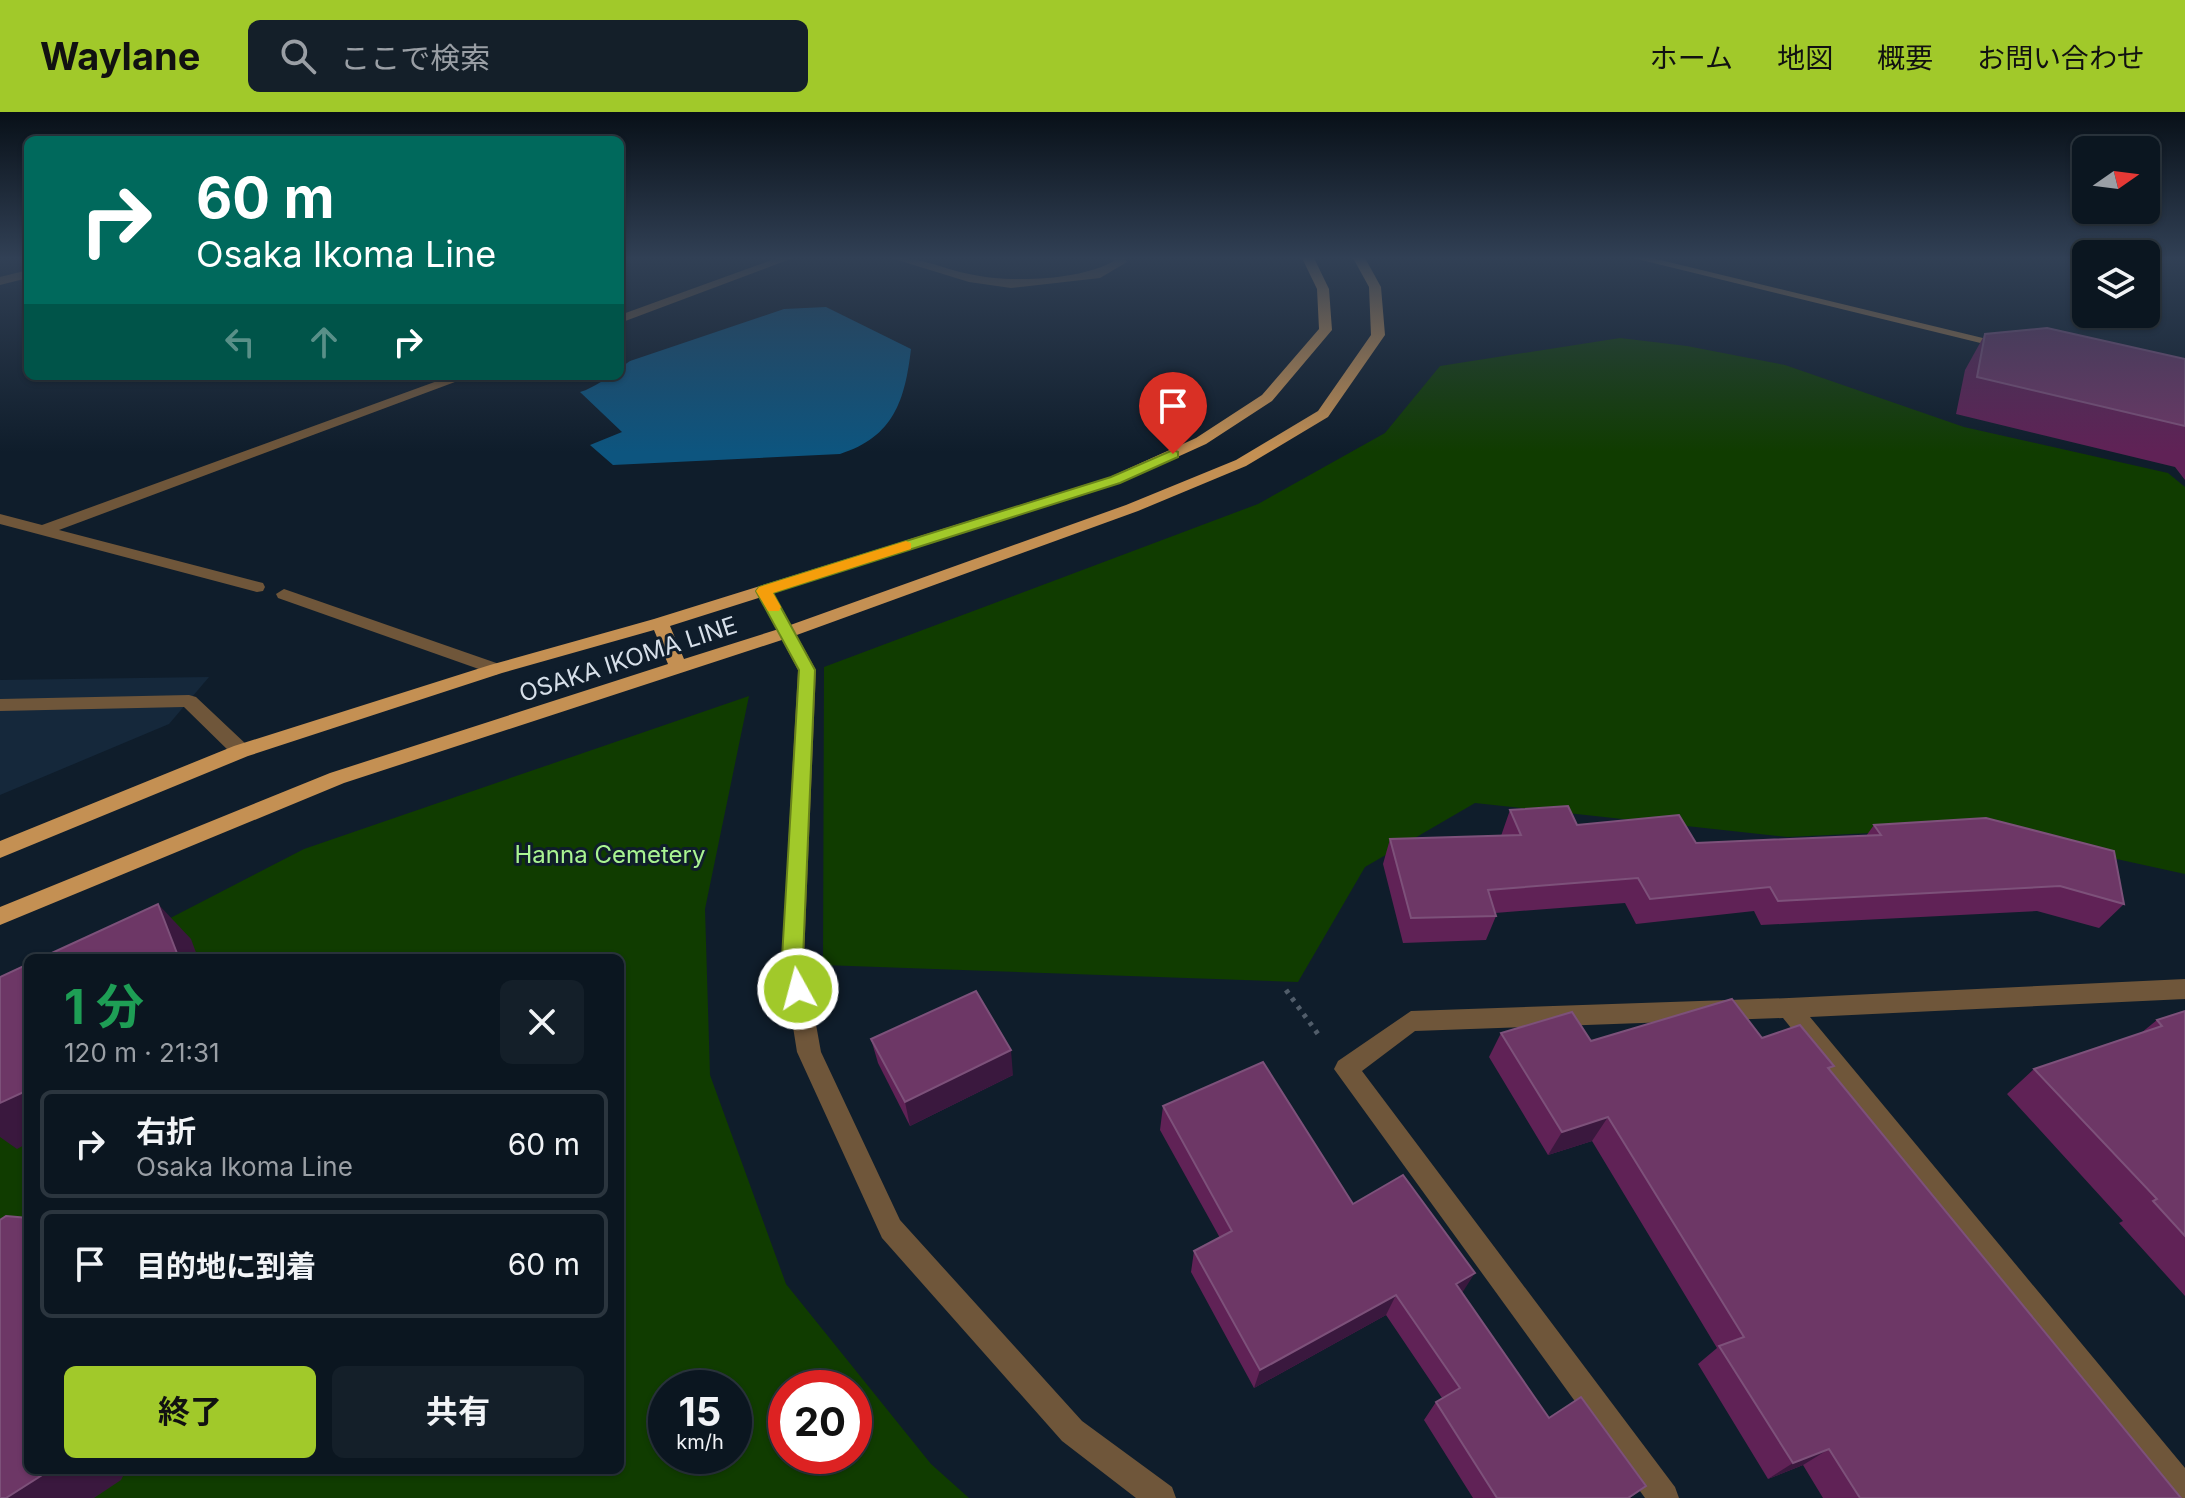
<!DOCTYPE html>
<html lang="ja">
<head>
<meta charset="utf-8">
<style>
  body { margin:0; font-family:Inter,"Noto Sans JP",sans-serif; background:#141f29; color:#f1f3f6; height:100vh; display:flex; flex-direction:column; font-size:30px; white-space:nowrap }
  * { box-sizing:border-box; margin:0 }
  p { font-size:26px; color:#9a9fa5 }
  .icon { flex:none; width:44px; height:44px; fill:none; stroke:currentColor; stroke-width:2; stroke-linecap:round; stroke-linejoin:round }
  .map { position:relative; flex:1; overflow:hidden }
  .panel { position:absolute; left:24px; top:842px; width:600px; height:520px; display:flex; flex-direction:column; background:#0b1620; border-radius:12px; box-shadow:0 2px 6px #0004,0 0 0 2px #2b353e }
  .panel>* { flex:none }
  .top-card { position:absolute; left:24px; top:24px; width:600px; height:244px; border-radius:12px; box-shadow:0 2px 6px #0004,0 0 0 2px #2b353e; background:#00695c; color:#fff; overflow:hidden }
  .needle { width:52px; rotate:76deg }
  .buttons { position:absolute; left:2072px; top:24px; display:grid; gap:16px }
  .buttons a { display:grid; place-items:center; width:88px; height:88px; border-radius:12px; background:#0b1620; box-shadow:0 2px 6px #0004,0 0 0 2px #2b353e; font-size:40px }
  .speed { position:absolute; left:648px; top:1258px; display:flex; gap:16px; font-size:40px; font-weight:700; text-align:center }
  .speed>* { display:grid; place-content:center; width:104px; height:104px; border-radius:50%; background:#0b1620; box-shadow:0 2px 6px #0004,0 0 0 2px #2b353e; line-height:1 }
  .speed small { font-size:20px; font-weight:400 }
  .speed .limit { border:12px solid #d22; background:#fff; color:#111 }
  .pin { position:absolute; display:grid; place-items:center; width:68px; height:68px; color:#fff; margin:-82px -34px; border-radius:50% 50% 50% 0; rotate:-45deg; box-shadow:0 0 8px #0007 }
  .pin .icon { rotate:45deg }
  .me { position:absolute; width:88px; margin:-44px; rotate:353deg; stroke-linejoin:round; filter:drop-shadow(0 0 6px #0008) }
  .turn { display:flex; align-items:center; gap:28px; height:168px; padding:0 40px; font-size:36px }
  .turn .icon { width:104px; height:104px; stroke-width:2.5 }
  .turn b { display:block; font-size:56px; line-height:68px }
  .lanes { display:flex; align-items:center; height:76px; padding:0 40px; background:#0003; justify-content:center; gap:40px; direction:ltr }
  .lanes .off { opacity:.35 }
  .round { display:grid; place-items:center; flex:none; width:84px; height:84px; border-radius:12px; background:#141f29 }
  .summary { display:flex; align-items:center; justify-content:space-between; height:136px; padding:0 40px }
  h1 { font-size:48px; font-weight:700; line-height:60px; color:#1e9e55 }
  .action { display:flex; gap:16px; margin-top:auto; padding:16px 40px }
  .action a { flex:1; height:92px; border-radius:12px; background:#a1c92a; color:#111; font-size:32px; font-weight:700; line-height:92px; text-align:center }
  .action a+a { background:#141f29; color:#f1f3f6 }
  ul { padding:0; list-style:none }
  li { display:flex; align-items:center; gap:24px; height:108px; margin:0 16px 12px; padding:0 24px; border:4px solid #2b353e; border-radius:12px }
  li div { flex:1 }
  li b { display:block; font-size:30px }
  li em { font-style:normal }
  header { display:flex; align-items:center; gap:48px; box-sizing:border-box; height:112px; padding:0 40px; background:#a1c92a; color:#111 }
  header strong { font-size:38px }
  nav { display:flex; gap:44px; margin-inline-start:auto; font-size:28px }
  .search { width:560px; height:72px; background:#141f29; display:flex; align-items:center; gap:20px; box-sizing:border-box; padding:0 28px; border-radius:12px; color:#9a9fa5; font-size:30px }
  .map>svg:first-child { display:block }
  .built { fill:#15283b }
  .green { fill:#103c00; fill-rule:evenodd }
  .water { fill:#0d557f }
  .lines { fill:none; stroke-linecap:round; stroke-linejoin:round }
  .path { stroke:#515d6a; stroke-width:5; stroke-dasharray:4 6; stroke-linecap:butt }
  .lane { fill:#6f563a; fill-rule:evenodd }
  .street { fill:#6f563a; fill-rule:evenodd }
  .secondary { fill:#9f7748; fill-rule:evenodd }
  .primary { fill:#c49053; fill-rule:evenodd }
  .wall { fill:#602256 }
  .shaded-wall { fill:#3a183e }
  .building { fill:#6d3766; stroke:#7d517a; stroke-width:2 }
  .route { fill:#a1c92a; stroke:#69831b; stroke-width:2 }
  .slow { fill:#f59e0b }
  .labels { text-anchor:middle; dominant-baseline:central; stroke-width:6; stroke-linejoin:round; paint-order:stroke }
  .street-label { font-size:24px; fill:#d6dfe9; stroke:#0f1d2b }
  .park-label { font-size:24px; fill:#a9f492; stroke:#0f1d2b }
</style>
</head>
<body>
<header>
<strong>Waylane</strong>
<div class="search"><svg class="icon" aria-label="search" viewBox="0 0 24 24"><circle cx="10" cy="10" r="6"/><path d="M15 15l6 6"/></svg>ここで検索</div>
<nav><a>ホーム</a><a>地図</a><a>概要</a><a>お問い合わせ</a></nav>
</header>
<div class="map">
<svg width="2185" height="1386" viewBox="0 0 2185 1386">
  <rect width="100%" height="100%" fill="#0f1d2b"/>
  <polygon class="built" points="209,565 169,612 0,683 0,568"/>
  <g class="green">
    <polygon points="1620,226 1687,234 1785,253 1964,315 2168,361 2185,375 2185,762 1975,716 1788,725 1475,691 1365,755 1298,870 823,853 824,555 1258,392 1385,321 1440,254"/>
    <path d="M749 584 705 797 710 963 786 1172 931 1352 969 1386H0V894L28 880V1358H620V846H93L304 737ZM666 1276H734V1344H666ZM786 1276H854V1344H786Z"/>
  </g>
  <path class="water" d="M826 195 911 237C905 288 894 325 840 342L613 353 590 333 622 320 580 280C595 276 605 264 620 264V256L630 249 784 197Z"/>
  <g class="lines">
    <polyline class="path" points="1286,878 1318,922"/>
    <g class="lane">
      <polygon points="777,146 793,146 620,211 620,203"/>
      <path d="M891 146C918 144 943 157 969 162 1009 171 1078 169 1114 149L1112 146H1124L1127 150 1100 166 1011 176 969 170Z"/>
      <polygon points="28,158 28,166 0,173 0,165"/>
      <polygon points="451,264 471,264 59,418 263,471 265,475 263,479 257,480 0,412 0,402 42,413"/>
      <polygon points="764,474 772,479 816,558 804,846 821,940 900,1108 1082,1309 1172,1375 1176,1386 1136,1386 1062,1329 882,1126 797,940 782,846 798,558 756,479"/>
      <polygon points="284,477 502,553 505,557 496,563 490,561 278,486 276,482"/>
      <polygon points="189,583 196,585 248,634 251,639 248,644 234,644 184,595 0,599 0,587"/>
    </g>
    <polygon class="street" points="2185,867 2185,887 1810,905 2185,1356 2185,1386 2171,1386 1783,906 1415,919 1362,959 1675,1375 1679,1386 1645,1386 1334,957 1338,949 1411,899 1789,886"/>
    <polygon class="secondary" points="1633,146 1652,146 2016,234 2009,238"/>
    <polygon class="primary" points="1302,146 1314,146 1329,177 1332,218 1272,289 1206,332 1120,371 670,514 684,547 782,516 1126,393 1236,348 1318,299 1371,223 1369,175 1353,146 1365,146 1381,175 1385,223 1328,305 1246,354 1138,399 794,524 344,671 0,813 0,795 330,661 668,552 654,518 502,561 248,644 0,746 0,729 234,634 490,553 654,507 1110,365 1196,326 1262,283 1319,217 1317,177"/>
  </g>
  <g class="wall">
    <polygon points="1985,222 2185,247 2185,368 2175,355 1956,302 1965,258"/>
    <polygon points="1510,698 1577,713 1696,731 1866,724 1874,713 2124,792 2099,816 2037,799 1761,813 1754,799 1636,812 1625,791 1495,801 1496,804 1486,828 1403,831 1383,752 1390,727 1501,724"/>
    <polygon points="2185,899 2185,1184 2119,1111 2123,1109 2007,982 2034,957 2141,921 2157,908"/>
    <polygon points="1501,921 1591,929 1762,926 1830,959 2181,1386 1823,1386 1803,1353 1768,1367 1698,1252 1717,1236 1592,1029 1548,1043 1489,945"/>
    <polygon points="871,927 1013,963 910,1014 878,951"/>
    <polygon points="1163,994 1353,1092 1462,1181 1549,1306 1646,1374 1630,1386 1473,1386 1424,1308 1436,1290 1442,1286 1386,1203 1254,1276 1191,1160 1194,1139 1220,1126 1160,1018"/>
  </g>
  <g class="shaded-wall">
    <polygon points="158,792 191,827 198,846 174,846"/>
    <polygon points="1011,938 1013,963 910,1014 905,990"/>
    <polygon points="28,978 28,1031 17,1037 0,1025 0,985"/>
    <polygon points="1608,1005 1592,1029 1548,1043 1562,1020"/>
    <polygon points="1475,1161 1462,1181 1456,1172"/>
    <polygon points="1396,1183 1386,1203 1254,1276 1260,1258"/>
    <polygon points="1829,1337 1803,1353 1768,1367 1793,1351"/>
    <polygon points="50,1358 126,1358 121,1368 94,1386 6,1386"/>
  </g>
  <g class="building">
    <polygon points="2047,216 2185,247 2185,314 1977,265 1985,222"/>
    <polygon points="1568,694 1577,713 1679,703 1696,731 1881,723 1874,713 1986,706 2114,739 2124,792 2060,774 1778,789 1770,775 1650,787 1638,766 1488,778 1496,804 1411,806 1390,727 1521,723 1510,698"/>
    <polygon points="158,792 178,844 174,846 41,846"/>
    <polygon points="28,852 28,978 0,991 0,865"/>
    <polygon points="976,879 1011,938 905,990 871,927"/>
    <polygon points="1732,887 1762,926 1800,913 1834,954 1828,956 2181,1386 1860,1386 1829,1337 1793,1351 1719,1234 1744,1225 1608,1005 1562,1020 1501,921 1572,900 1591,929"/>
    <polygon points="2185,899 2185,1124 2153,1089 2157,1087 2034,957 2162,914 2157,908"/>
    <polygon points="1263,950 1353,1092 1403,1063 1475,1161 1456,1172 1549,1306 1581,1285 1646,1374 1628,1386 1497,1386 1436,1290 1460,1276 1396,1183 1260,1258 1194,1139 1232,1119 1163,994"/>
    <polygon points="6,1104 28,1106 28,1358 50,1358 6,1386 0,1386 0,1108"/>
  </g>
  <linearGradient id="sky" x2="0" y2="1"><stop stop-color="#081018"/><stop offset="0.43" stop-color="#314055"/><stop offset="1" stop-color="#314055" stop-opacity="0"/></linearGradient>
  <rect width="2185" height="340" fill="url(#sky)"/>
  <polygon class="route" points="1173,338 1178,340 1178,345 1120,371 773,481 815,558 803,846 808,877 805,883 798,886 791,883 782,846 799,558 756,479 759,475 1111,365"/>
  <polygon class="slow" points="906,429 911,431 911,437 773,481 781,495 779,499 768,499 756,479 759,475"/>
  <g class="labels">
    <g class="street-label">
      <text transform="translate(628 547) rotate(-18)">OSAKA IKOMA LINE</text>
    </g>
    <g class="park-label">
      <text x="610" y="742">Hanna Cemetery</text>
    </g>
  </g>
</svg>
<div class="buttons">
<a><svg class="needle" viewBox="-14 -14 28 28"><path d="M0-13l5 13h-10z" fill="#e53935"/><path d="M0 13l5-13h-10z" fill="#9a9fa5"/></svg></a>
<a><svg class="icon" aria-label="layers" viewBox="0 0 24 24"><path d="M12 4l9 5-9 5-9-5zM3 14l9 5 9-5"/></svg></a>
</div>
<div class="speed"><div>15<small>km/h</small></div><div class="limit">20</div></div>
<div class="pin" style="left:1173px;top:342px;background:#d93025"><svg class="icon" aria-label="arrive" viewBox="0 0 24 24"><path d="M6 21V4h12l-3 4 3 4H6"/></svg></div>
<svg class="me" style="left:798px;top:877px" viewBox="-20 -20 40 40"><circle r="17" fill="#a1c92a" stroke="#fff" stroke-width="3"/><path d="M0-11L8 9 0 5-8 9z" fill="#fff"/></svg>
<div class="top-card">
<div class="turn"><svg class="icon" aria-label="right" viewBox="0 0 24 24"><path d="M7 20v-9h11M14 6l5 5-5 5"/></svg><div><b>60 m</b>Osaka Ikoma Line</div></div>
<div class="lanes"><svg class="icon off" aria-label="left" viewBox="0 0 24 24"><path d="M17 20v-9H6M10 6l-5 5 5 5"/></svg><svg class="icon off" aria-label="ahead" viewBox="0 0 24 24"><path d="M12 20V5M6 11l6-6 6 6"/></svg><svg class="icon" aria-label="right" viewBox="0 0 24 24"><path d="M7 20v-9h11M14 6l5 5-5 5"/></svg></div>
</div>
<section class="panel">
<div class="summary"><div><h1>1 分</h1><p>120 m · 21:31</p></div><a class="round"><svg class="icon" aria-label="close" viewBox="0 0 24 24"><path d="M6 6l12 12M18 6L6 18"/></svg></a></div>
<ul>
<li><svg class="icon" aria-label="right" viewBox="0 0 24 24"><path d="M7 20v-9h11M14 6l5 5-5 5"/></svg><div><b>右折</b><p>Osaka Ikoma Line</p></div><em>60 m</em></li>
<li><svg class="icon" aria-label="arrive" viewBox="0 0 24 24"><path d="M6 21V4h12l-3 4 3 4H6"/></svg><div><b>目的地に到着</b></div><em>60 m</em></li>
</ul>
<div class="action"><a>終了</a><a>共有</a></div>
</section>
</div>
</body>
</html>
